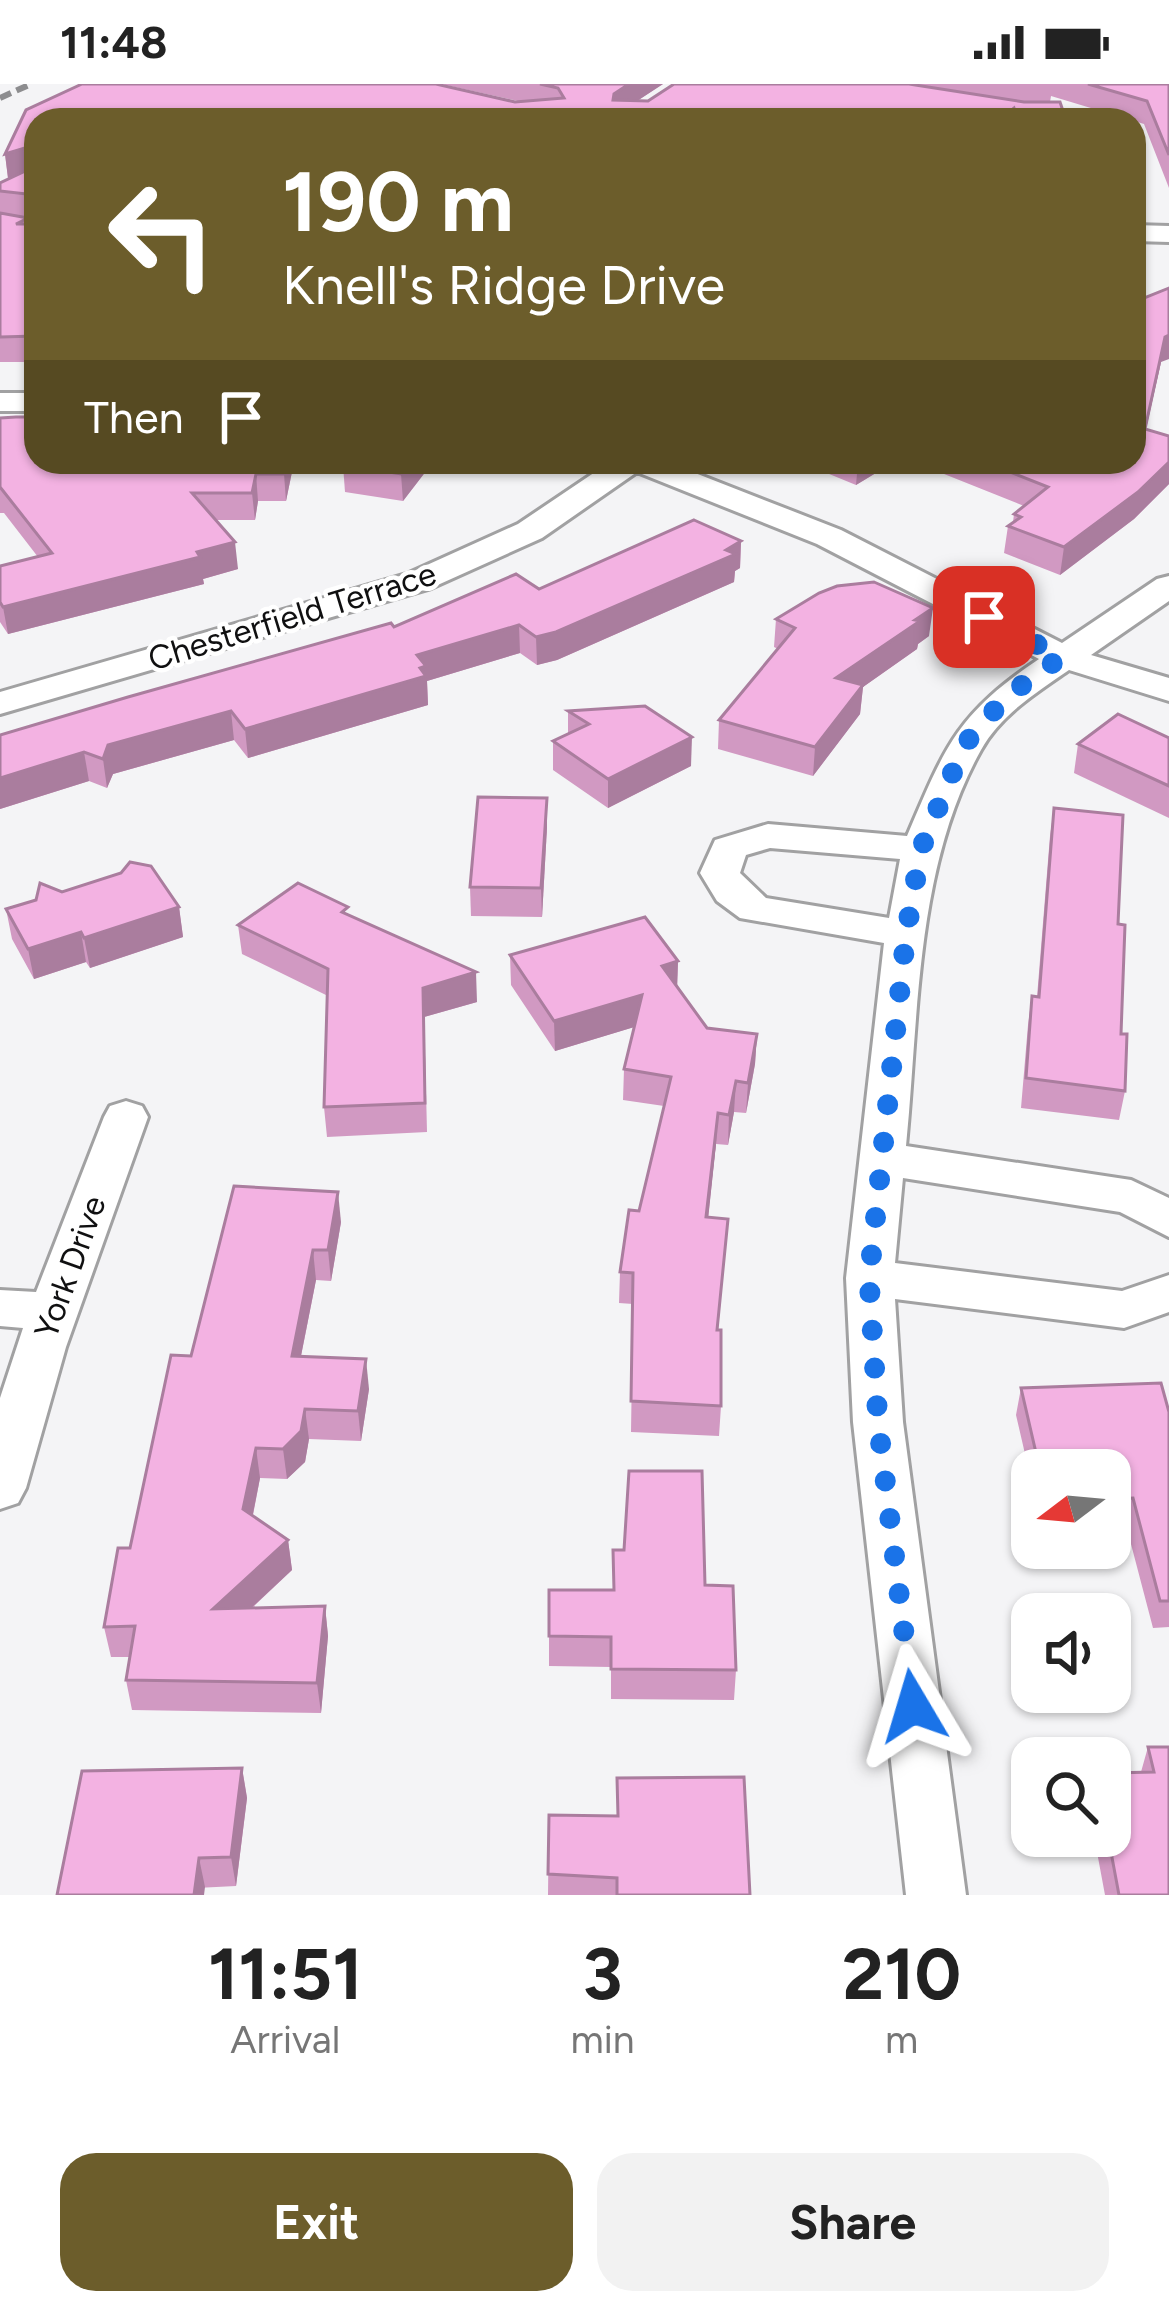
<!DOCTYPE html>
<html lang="en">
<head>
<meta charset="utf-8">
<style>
  body { margin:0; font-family:Figtree,sans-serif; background:#f2f2f2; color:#222; height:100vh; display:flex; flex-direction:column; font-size:45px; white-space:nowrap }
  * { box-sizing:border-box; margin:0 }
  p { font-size:39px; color:#767676 }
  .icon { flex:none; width:66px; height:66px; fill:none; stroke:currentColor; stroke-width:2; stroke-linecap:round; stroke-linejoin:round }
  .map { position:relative; height:1811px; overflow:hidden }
  .side { display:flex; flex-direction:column; background:#fff; flex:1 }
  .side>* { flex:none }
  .top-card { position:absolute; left:24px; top:24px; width:1122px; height:366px; border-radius:36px; box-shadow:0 3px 9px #0004; background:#6c5d2b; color:#fff; overflow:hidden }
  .needle { width:78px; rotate:254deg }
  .controls { position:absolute; left:1011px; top:1365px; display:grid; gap:24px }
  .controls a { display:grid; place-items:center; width:120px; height:120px; border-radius:24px; background:#fff; box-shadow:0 3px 9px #0004; font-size:60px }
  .pin { position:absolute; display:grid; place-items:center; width:102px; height:102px; color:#fff; margin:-51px; border-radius:24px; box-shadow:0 6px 18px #0006 }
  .me { position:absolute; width:132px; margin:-66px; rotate:353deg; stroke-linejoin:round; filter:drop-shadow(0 0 9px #0008) }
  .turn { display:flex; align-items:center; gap:42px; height:252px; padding:0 60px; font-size:54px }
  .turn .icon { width:156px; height:156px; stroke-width:2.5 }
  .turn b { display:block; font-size:84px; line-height:102px }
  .then { display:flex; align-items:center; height:114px; padding:0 60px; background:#0003; gap:24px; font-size:45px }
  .eta { display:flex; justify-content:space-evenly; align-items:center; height:204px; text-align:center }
  .eta b { font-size:72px; font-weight:700; line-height:84px }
  .action { display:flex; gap:24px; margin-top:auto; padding:24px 60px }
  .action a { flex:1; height:138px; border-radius:36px; background:#6c5d2b; color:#fff; font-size:48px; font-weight:700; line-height:138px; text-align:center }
  .action a+a { background:#f2f2f2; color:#222 }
  .status { display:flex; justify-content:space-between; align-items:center; height:84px; padding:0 60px; background:#fff; direction:ltr }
  .status svg { height:33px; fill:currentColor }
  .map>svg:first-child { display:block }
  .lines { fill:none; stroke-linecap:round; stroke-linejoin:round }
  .minor-casing { stroke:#a1a1a2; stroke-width:6 }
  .minor { fill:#fff; fill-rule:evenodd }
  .rail { stroke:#8d8d8f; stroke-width:6; stroke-dasharray:12 6; stroke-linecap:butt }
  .wall { fill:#d199c2 }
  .shaded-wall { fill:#aa7d9e }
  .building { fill:#f3b2e2; stroke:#aa7d9e; stroke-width:3 }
  .route { stroke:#1a73e8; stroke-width:21; stroke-dasharray:0 37.8 }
  .labels { text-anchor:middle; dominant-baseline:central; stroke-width:9; stroke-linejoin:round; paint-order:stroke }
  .street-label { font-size:33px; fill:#101011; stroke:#fff }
</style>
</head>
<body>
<div class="status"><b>11:48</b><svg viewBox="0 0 49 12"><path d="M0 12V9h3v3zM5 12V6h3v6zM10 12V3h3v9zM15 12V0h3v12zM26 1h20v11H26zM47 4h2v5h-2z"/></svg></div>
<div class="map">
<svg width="1169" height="1811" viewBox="0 0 1169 1811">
  <rect width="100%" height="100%" fill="#f4f4f6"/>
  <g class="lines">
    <defs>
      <g id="minor">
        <polygon points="1134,141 1169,142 1169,158 1134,157"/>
        <rect x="0" y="309" width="36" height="18"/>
        <path d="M610 378H667L841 446 1062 559 1157 495 1169 492V517L1091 571 1169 594V617L1069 586C1037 608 1000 631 981 666 915 783 919 932 906 1062L1131 1096 1169 1114V1153L1120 1128 903 1094 895 1179 1122 1207 1169 1191V1228L1124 1244 895 1215 903 1338 966 1811H906L853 1338 846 1194 884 859 740 834 717 817 700 789 715 756 768 740 907 752C945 663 956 631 1039 575L817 460 637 388 542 454 431 504 0 630V608L407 490 518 440ZM770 764 900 775 889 834 766 814 740 789 746 771Z"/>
        <polygon points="126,1017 142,1022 148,1033 66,1263 26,1404 18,1419 0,1425 0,1314 23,1244 0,1242 0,1206 36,1208 104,1033 110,1022"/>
      </g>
    </defs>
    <use href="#minor" class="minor-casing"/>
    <use href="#minor" class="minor"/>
    <polyline class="rail" points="0,14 31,0"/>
  </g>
  <g class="wall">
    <polygon points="441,0 663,0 637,17 912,0 1169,0 1169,104 1144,40 1051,12 1050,18 1066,36 36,36 36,135 22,133 29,140 36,140 36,278 0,278 0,99 16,91 8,94 5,70 26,26 518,17"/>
    <polygon points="1161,278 1146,345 1169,352 1169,400 1134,435 1060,491 1004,469 1008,442 1013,438 1014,430 1024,422 914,378 1134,378"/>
    <polygon points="0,334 294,378 286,417 258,417 255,436 216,436 238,485 203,495 204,500 8,550 0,538 0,482 38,473 4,429 0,429"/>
    <polygon points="346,378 433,378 403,417 345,408 343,381"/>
    <polygon points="800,378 894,378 856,401"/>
    <polygon points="741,457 740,484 735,487 734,498 557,576 537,581 520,569 427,597 428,621 248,674 234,656 113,690 107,704 89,697 0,725 0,651 539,505"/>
    <polygon points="776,535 929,552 918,560 917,565 863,603 860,630 813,692 718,665 719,636 778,565 774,563"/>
    <polygon points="568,627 691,682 608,724 553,686 553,657 568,650"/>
    <polygon points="1169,654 1169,734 1074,689 1078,660"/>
    <polygon points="1054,724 1118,840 1121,950 1125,1007 1119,1036 1021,1024 1028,941 1032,912 1037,913 1050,752"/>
    <polygon points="547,743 542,833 471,832 470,803"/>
    <polygon points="62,808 179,823 183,853 90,884 86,878 34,895 12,855 6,825"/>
    <polygon points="349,831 477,918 424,933 427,1048 327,1053 324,1023 328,912 242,870 238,841"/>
    <polygon points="510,871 678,877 677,903 707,944 757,950 755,980 746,1029 734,1028 728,1061 716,1060 708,1134 728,1135 718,1246 721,1322 719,1352 631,1348 633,1220 619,1219 620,1188 639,1127 664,1022 623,1016 624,985 634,943 555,967 511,901"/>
    <polygon points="341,1138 331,1197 316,1196 301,1272 369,1305 361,1357 309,1355 305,1378 287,1395 260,1394 253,1431 288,1456 292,1486 252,1524 325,1522 328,1552 321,1629 132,1626 126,1596 130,1573 111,1573 104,1543 191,1272"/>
    <polygon points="1021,1304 1169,1328 1169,1543 1153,1544 1126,1441 1110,1442 1110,1386 1032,1386 1032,1400 1016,1331"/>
    <polygon points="705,1501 736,1586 734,1616 611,1615 611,1583 549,1582 549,1506 613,1506"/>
    <polygon points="1148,1663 1169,1663 1169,1811 1105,1811 1094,1752 1110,1752 1141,1688"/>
    <polygon points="242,1684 247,1714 236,1802 57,1811"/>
    <polygon points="617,1694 750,1811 548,1811 549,1731 617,1732"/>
  </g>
  <g class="shaded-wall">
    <polygon points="629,0 663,0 614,32 614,10"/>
    <polygon points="1014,24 1012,36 1000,36"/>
    <polygon points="35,61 36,85 8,94 5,70"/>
    <polygon points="1169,251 1169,275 1161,278 1140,371 1165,253"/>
    <polygon points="286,378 294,378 286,417 284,390"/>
    <polygon points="411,378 433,378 403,417 401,390"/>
    <polygon points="858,378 894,378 856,401"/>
    <polygon points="1169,378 1169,400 1134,435 1060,491 1064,463"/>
    <polygon points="256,390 258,417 255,436 252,409"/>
    <polygon points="741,457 740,484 735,487 734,498 557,576 537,581 536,553 726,466"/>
    <polygon points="235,458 238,485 203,495 204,500 8,550 3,523"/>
    <polygon points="933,524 929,552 918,560 917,565 863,603 860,630 813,692 815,663 836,594"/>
    <polygon points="519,541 520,569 427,597 428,621 248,674 245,645 417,571"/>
    <polygon points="231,627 234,656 113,690 107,704 103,675 108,661"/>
    <polygon points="692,653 691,682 608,724 608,695"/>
    <polygon points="84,668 89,697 0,725 0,694"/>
    <polygon points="547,714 547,743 542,833 541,804"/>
    <polygon points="179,823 183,853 90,884 84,854"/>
    <polygon points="81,848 86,878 34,895 28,865"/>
    <polygon points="678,877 677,907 662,882"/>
    <polygon points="476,888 477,918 424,933 427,1048 423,904"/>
    <polygon points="642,911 641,941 555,967 554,937"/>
    <polygon points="757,950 755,980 746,1029 748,999"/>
    <polygon points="736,997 734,1028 728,1061 729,1031"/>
    <polygon points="718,1029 716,1060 705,1164 706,1133"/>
    <polygon points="338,1108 341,1138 331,1197 328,1166"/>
    <polygon points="313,1166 316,1196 295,1302 292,1272"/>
    <polygon points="366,1275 369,1305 361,1357 358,1327"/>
    <polygon points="305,1325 309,1355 305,1378 287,1395 283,1365"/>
    <polygon points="256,1364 260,1394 248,1455 243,1425"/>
    <polygon points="288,1456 292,1486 218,1555 213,1525"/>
    <polygon points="325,1522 328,1552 321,1629 317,1599"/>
    <polygon points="242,1684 247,1714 236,1802 231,1773"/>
    <polygon points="199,1774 205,1803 204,1811 194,1811"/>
  </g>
  <g class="building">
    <polygon points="82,0 436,0 515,18 564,14 558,4 540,0 629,0 614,10 613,16 648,17 674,0 909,0 1024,18 1060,18 1066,36 1018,36 1014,24 1000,36 36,36 36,72 35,61 5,70 26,26"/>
    <polygon points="1088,0 1169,0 1169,71 1147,17"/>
    <polygon points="36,82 36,117 36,111 0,107 0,99"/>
    <polygon points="0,129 28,134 16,140 36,140 36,252 0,253"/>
    <polygon points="1169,204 1169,251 1165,253 1145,345 1169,352 1169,378 1138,408 1064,463 1008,442 1021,433 1014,430 1048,403 985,378 1134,378 1134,218"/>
    <polygon points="16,333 36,333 36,378 286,378 284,390 256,390 252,409 192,409 235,458 197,468 200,473 3,523 0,518 0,482 52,469 0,403 0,334"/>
    <polygon points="346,378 411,378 401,390 343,381"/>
    <polygon points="694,436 741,457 726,466 736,470 556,548 536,553 519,541 417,571 426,582 420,584 426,592 245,645 231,627 108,661 103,675 84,668 0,694 0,651 128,613 391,539 394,543 516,490 539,505"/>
    <polygon points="874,498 933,524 915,536 920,537 836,594 863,601 815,663 719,636 795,544 776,535 819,509 837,502"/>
    <polygon points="645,622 692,653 608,695 553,657 589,640 568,627"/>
    <polygon points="1118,630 1169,654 1169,702 1078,660"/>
    <polygon points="478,713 547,714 541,804 470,803"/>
    <polygon points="1054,724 1123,731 1118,840 1125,841 1121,950 1127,950 1125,1007 1026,994 1032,912 1039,913"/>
    <polygon points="130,778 151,782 179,823 84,854 81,848 28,865 6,825 36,816 40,799 62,808 121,789"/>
    <polygon points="298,799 348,823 342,828 476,888 423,904 425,1019 324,1023 328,885 238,841"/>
    <polygon points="645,833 678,877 662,882 707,944 757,950 748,999 736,997 729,1031 718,1029 706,1133 728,1135 717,1246 721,1246 721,1322 631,1317 633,1189 620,1188 629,1126 639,1127 671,993 624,985 642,911 554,937 510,871"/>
    <polygon points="234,1102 338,1108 328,1166 313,1166 292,1272 366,1275 358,1327 305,1325 301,1347 283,1365 256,1364 243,1425 288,1456 213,1525 325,1522 317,1599 126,1596 135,1542 104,1543 118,1464 130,1464 171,1271 191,1272"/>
    <polygon points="1161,1299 1169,1328 1169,1517 1160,1517 1133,1414 1110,1415 1110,1386 1040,1386 1021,1304"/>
    <polygon points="629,1387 702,1387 705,1501 733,1502 736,1586 611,1585 611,1553 549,1552 549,1506 614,1506 613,1466 624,1466"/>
    <polygon points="1148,1663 1169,1663 1169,1811 1119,1811 1108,1752 1110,1752 1110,1689 1154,1688"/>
    <polygon points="242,1684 231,1773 199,1774 194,1811 57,1811 82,1687"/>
    <polygon points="744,1693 750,1811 617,1811 617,1794 548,1790 549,1731 618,1732 617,1694"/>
  </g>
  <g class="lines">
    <polyline class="route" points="913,1622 878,1338 869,1194 906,850 921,765 964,661 1006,613 1061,573 984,533"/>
  </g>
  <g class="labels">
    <g class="street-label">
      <text transform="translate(292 532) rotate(-17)">Chesterfield Terrace</text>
      <text transform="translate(70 1183) rotate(-70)">York Drive</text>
    </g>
  </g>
</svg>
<div class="controls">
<a><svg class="needle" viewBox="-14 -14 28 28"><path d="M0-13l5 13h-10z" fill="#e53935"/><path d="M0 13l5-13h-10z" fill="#767676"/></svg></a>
<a><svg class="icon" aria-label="sound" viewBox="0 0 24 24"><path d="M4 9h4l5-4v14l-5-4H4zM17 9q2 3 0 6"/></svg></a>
<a><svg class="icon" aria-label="search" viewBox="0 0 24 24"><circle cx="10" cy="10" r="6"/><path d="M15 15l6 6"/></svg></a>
</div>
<div class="pin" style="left:984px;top:533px;background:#d93025"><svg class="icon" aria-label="arrive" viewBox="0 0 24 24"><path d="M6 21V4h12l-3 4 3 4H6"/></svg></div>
<svg class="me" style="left:913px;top:1622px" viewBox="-20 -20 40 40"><path d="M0-17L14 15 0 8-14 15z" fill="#1a73e8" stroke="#fff" stroke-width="4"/></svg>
<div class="top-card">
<div class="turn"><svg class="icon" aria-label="left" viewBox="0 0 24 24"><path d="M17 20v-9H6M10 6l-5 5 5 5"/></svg><div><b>190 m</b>Knell's Ridge Drive</div></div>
<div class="then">Then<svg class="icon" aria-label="arrive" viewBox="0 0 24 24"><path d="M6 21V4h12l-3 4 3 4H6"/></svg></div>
</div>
</div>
<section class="side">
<div class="eta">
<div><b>11:51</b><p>Arrival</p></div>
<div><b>3</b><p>min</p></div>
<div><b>210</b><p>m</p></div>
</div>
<div class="action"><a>Exit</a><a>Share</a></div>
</section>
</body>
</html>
